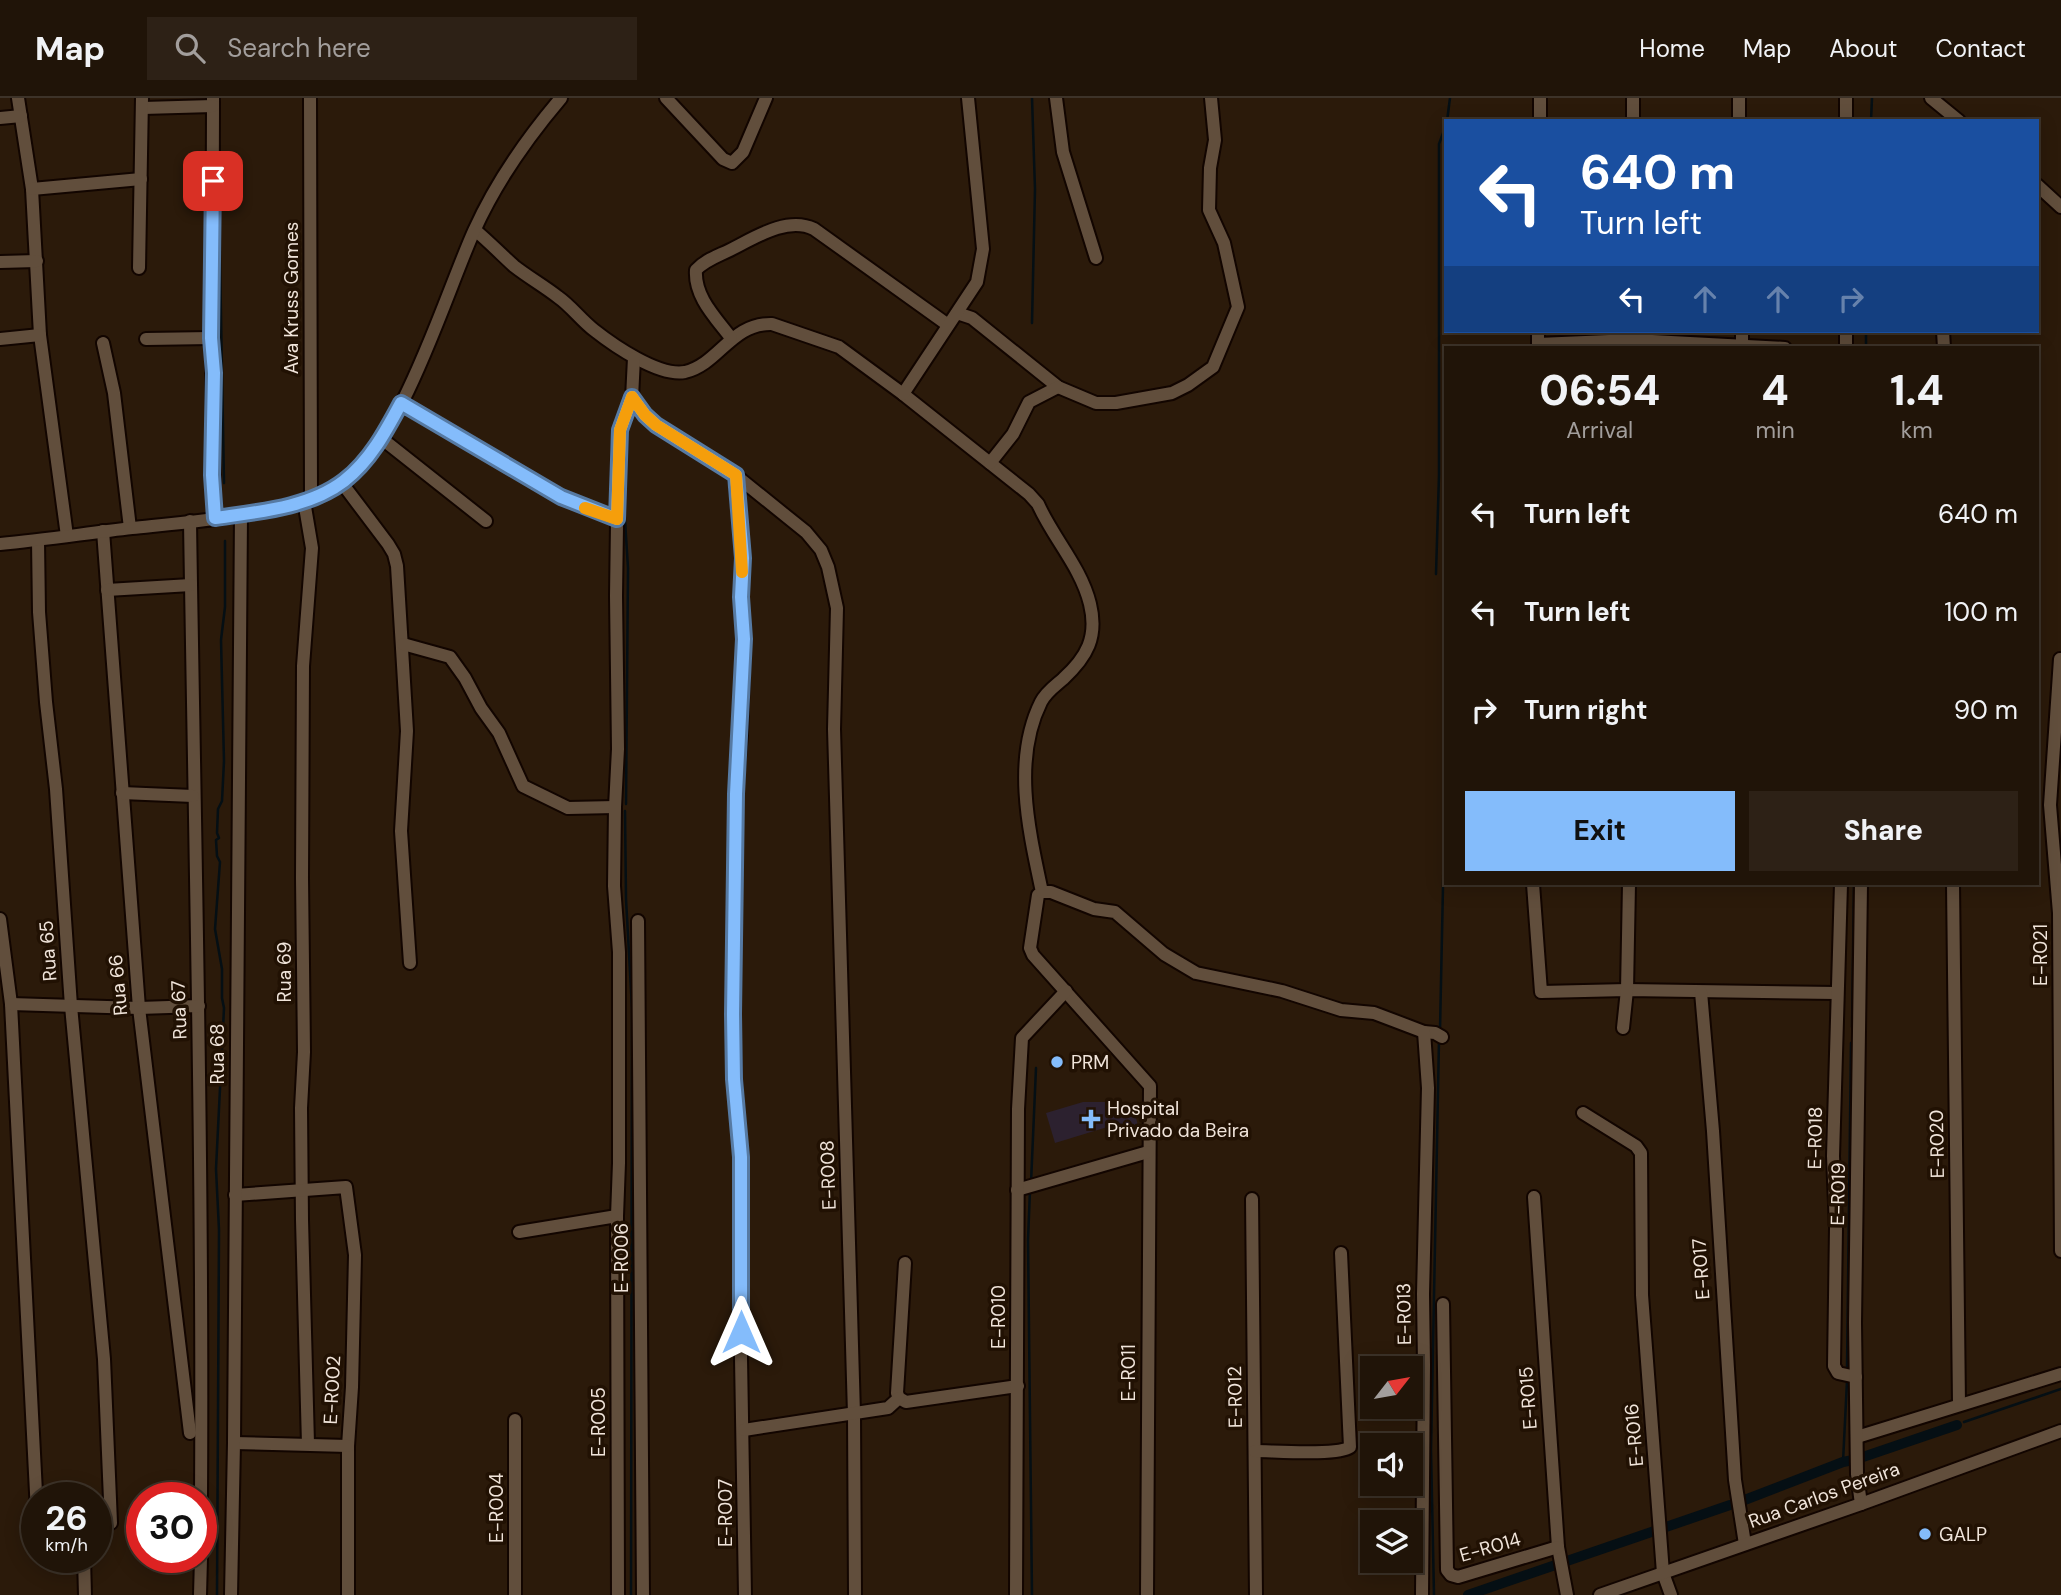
<!DOCTYPE html>
<html lang="en">
<head>
<meta charset="utf-8">
<style>
  body { margin:0; font-family:"DM Sans",sans-serif; background:#2d2116; color:#f1f3f6; height:100vh; display:flex; flex-direction:column; font-size:26px; white-space:nowrap }
  * { box-sizing:border-box; margin:0 }
  p { font-size:23px; color:#a29e9c }
  .icon { flex:none; width:38px; height:38px; fill:none; stroke:currentColor; stroke-width:2; stroke-linecap:round; stroke-linejoin:round }
  .map { position:relative; flex:1; overflow:hidden }
  .side { position:absolute; left:1444px; top:248px; width:595px; height:539px; display:flex; flex-direction:column; background:#201408; border-radius:0px; box-shadow:0 4px 18px #0003,0 0 0 2px #3d3329 }
  .side>* { flex:none }
  .hud { position:absolute; left:1444px; top:21px; width:595px; height:214px; border-radius:0px; box-shadow:0 4px 18px #0003,0 0 0 2px #3d3329; background:#1a4fa0; color:#fff; overflow:hidden }
  .needle { width:46px; rotate:59deg }
  .tools { position:absolute; left:1360px; top:1258px; display:grid; gap:14px }
  .tools a { display:grid; place-items:center; width:63px; height:63px; border-radius:0px; background:#201408; box-shadow:0 4px 18px #0003,0 0 0 2px #3d3329; font-size:35px }
  .speed { position:absolute; left:21px; top:1384px; display:flex; gap:14px; font-size:35px; font-weight:700; text-align:center }
  .speed>* { display:grid; place-content:center; width:91px; height:91px; border-radius:50%; background:#201408; box-shadow:0 4px 18px #0003,0 0 0 2px #3d3329; line-height:1 }
  .speed small { font-size:18px; font-weight:400 }
  .speed .limit { border:10px solid #d22; background:#fff; color:#111 }
  .pin { position:absolute; display:grid; place-items:center; width:60px; height:60px; color:#fff; margin:-30px; border-radius:14px; box-shadow:0 4px 10px #0006 }
  .me { position:absolute; width:77px; margin:-38px; rotate:0deg; stroke-linejoin:round; filter:drop-shadow(0 0 5px #0008) }
  .turn { display:flex; align-items:center; gap:24px; height:147px; padding:0 21px; font-size:32px }
  .turn .icon { width:91px; height:91px; stroke-width:2.5 }
  .turn b { display:block; font-size:49px; line-height:60px }
  .lanes { display:flex; align-items:center; height:66px; padding:0 21px; background:#0003; justify-content:center; gap:35px; direction:ltr }
  .lanes .off { opacity:.35 }
  .eta { display:flex; justify-content:space-evenly; align-items:center; height:119px; text-align:center }
  .eta b { font-size:42px; font-weight:800; line-height:49px }
  .action { display:flex; gap:14px; margin-top:auto; padding:14px 21px }
  .action a { flex:1; height:80px; border-radius:0px; background:#84bcfb; color:#111; font-size:28px; font-weight:800; line-height:80px; text-align:center }
  .action a+a { background:#2d2116; color:#f1f3f6 }
  ul { padding:0; list-style:none }
  li { display:flex; align-items:center; gap:21px; height:98px; padding:0 21px }
  li div { flex:1 }
  li b { display:block; font-size:26px }
  li em { font-style:normal }
  header { display:flex; align-items:center; gap:42px; box-sizing:border-box; height:98px; padding:0 35px; background:#201408; border-bottom:2px solid #3d3329 }
  header strong { font-size:33px }
  nav { display:flex; gap:38px; margin-inline-start:auto; font-size:24px }
  .search { width:490px; height:63px; background:#2d2116; display:flex; align-items:center; gap:18px; box-sizing:border-box; padding:0 24px; border-radius:0px; color:#a29e9c; font-size:26px }
  .map>svg:first-child { display:block }
  .medical { fill:#2c212f }
  .lines { fill:none; stroke-linecap:round; stroke-linejoin:round }
  .stream { stroke:#050f14; stroke-width:2.5 }
  .canal { stroke:#050f14; stroke-width:10 }
  .minor-casing { stroke:#120500; stroke-width:16 }
  .minor { stroke:#614e3c; stroke-width:12 }
  .route-casing { stroke:#567aa3; stroke-width:18 }
  .route { stroke:#84bcfb; stroke-width:12 }
  .slow { stroke:#f59e0b; stroke-width:12 }
  .poi-dot { fill:#84bcfb; stroke:#211103; stroke-width:2.5 }
  .labels { text-anchor:middle; dominant-baseline:central; stroke-width:7; stroke-linejoin:round; paint-order:stroke }
  .street-label { font-size:19px; fill:#f0e4da; stroke:#211103 }
  .poi-label { font-size:19px; fill:#f0e4da; stroke:#211103; text-anchor:start }
</style>
</head>
<body>
<header>
<strong>Map</strong>
<div class="search"><svg class="icon" aria-label="search" viewBox="0 0 24 24"><circle cx="10" cy="10" r="6"/><path d="M15 15l6 6"/></svg>Search here</div>
<nav><a>Home</a><a>Map</a><a>About</a><a>Contact</a></nav>
</header>
<div class="map">
<svg width="2061" height="1497" viewBox="0 0 2061 1497">
  <rect width="100%" height="100%" fill="#2b1a0a"/>
  <polygon class="medical" points="1083,1004 1111,1004 1112,1008 1134,1013 1139,1031 1114,1027 1055,1045 1046,1015"/>
  <g class="lines">
    <g class="stream">
      <polyline points="219,0 220,163 224,385"/>
      <polyline points="1447,23 1450,0"/>
      <polyline points="1871,23 1872,0"/>
      <polyline points="1032,225 1035,91 1032,0"/>
      <polyline points="1866,250 1866,233"/>
      <polyline points="623,390 628,470 626,706"/>
      <polyline points="1436,476 1439,377 1439,46 1446,27"/>
      <polyline points="625,713 626,801 632,910 631,1497"/>
      <polyline points="1852,929 1854,786"/>
      <polyline points="1440,932 1446,645"/>
      <polyline points="1031,1085 1036,970"/>
      <polyline points="1030,1092 1028,1142 1032,1497"/>
      <polyline points="1847,1272 1851,945"/>
      <polyline points="1964,1324 2061,1291"/>
      <polyline points="1843,1364 1847,1283"/>
      <polyline points="217,1497 219,1132 216,1071 224,910 222,900 222,871 215,831 220,764 217,758 216,742 219,740 217,735 218,711 222,703 224,663 221,542 225,509 225,443"/>
      <polyline points="1434,1497 1431,1352 1439,942"/>
    </g>
    <g class="canal">
      <polyline points="1860,1360 1957,1327"/>
      <polyline points="1742,1403 1843,1364 1853,1362"/>
      <polyline points="1468,1497 1730,1407"/>
    </g>
    <defs>
      <g id="minor">
        <polyline points="18,0 32,91 40,237 67,438"/>
        <path d="M213 0C213 140 210 280 215 420"/>
        <polyline points="310,0 311,400"/>
        <polyline points="666,0 723,61 732,65 743,54 766,0"/>
        <polyline points="1056,0 1063,54 1096,160"/>
        <polyline points="1739,0 1739,23"/>
        <polyline points="1931,0 1959,23"/>
        <polyline points="143,10 213,8"/>
        <polyline points="0,20 21,18"/>
        <polyline points="1540,23 1540,0"/>
        <polyline points="1633,23 1633,0"/>
        <polyline points="1846,23 1846,0"/>
        <polyline points="2037,87 2061,109"/>
        <polyline points="32,91 141,81"/>
        <path d="M475 132C488 143 501 156 514 168 528 179 544 188 558 199 571 208 581 222 594 232 613 247 659 279 685 274 719 266 731 225 772 226L839 249 903 296 1029 396 1038 406C1053 440 1081 469 1090 506 1098 539 1087 559 1063 581 1055 588 1046 594 1041 604 1012 662 1029 733 1042 794L1038 797 1030 850 1033 857 1150 988 1147 1497"/>
        <polyline points="0,164 37,163"/>
        <polyline points="139,170 142,0"/>
        <polyline points="957,215 972,220 1058,289 1096,305 1116,305 1172,295 1188,287 1213,269 1238,209 1224,145 1209,112 1210,70 1215,42 1211,0"/>
        <polyline points="1538,233 1538,246 1633,242 1785,250"/>
        <polyline points="1742,233 1742,250"/>
        <polyline points="1943,233 1944,250"/>
        <path d="M731 240C716 220 694 199 696 172 705 162 718 158 730 152 754 140 787 118 814 131L948 227"/>
        <polyline points="0,241 40,237"/>
        <polyline points="146,241 211,240"/>
        <polyline points="103,245 114,295 130,430"/>
        <polyline points="1846,250 1846,233"/>
        <polyline points="903,296 977,184 983,151 968,0"/>
        <polyline points="632,300 645,317 656,327 729,372 806,434 821,452 828,469 837,510 834,631 854,1316 855,1497"/>
        <polyline points="401,305 561,399 617,421"/>
        <polyline points="381,340 486,423"/>
        <polyline points="990,365 1013,336 1029,304 1058,289"/>
        <polyline points="735,377 743,460 741,499 744,541 741,636 736,696 733,916 735,981 741,1059 741,1260 745,1497"/>
        <polyline points="342,385 388,446 394,456 397,468 407,633 401,733 410,865"/>
        <polyline points="304,403 312,450 303,568 302,780 304,954 301,1010 302,1122 308,1346"/>
        <path d="M190 423C195 749 203 1074 201 1400"/>
        <polyline points="103,433 139,910 190,1335"/>
        <polyline points="38,443 39,514 46,604 56,691 71,908 104,1261 111,1425 96,1426"/>
        <path d="M0 446C44 442 88 435 132 430 189 424 296 417 343 384 402 342 444 200 474 133 496 84 527 40 561 0"/>
        <polyline points="107,492 191,487"/>
        <polyline points="403,546 450,559 465,580 481,610 499,635 523,688 568,710 615,709"/>
        <polyline points="2060,561 2050,707 2059,815 2061,1153"/>
        <polyline points="122,695 193,698"/>
        <polyline points="1533,786 1541,894 1627,892 1836,895"/>
        <polyline points="1841,786 1833,1058 1836,1130 1834,1268 1838,1275 1856,1279"/>
        <polyline points="1953,786 1959,1306"/>
        <polyline points="1042,794 1051,794 1094,811 1115,814 1164,856 1196,875 1282,893 1341,912 1374,915 1424,934 1435,935 1442,939"/>
        <polyline points="0,821 11,906 37,1414"/>
        <polyline points="638,823 643,1497"/>
        <polyline points="1701,894 1713,1033 1735,1382 1745,1446"/>
        <polyline points="11,906 139,910 199,908"/>
        <polyline points="1623,930 1627,892 1629,786"/>
        <polyline points="1583,1015 1636,1048 1641,1055 1642,1197 1663,1475 1671,1497"/>
        <polyline points="1017,1092 1148,1054"/>
        <polyline points="235,1097 346,1089 355,1157 352,1289 348,1348 348,1497"/>
        <polyline points="1534,1099 1558,1449 1567,1497"/>
        <polyline points="1252,1101 1256,1497"/>
        <polyline points="519,1134 617,1118"/>
        <polyline points="905,1165 897,1295 899,1300 906,1304 1018,1288"/>
        <polyline points="1443,1206 1447,1472 1451,1477 1458,1479 1558,1449"/>
        <polyline points="744,1332 888,1310 899,1300"/>
        <polyline points="1857,1339 2061,1276"/>
        <polyline points="234,1345 348,1348"/>
        <path d="M1255 1353C1274 1353 1338 1358 1350 1349L1341 1155"/>
        <polyline points="1861,1406 1857,1376 1855,1225 1861,786"/>
        <polyline points="84,1460 85,1497"/>
        <polyline points="200,1497 201,1460"/>
        <polyline points="231,1497 234,1345 241,416"/>
        <polyline points="515,1497 515,1322"/>
        <polyline points="618,1497 617,1118 619,1065 619,854 614,788 615,709 618,651 616,498 618,355 620,332 632,300 634,260"/>
        <polyline points="1016,1497 1018,1011 1022,940 1066,893"/>
        <polyline points="1422,1497 1424,1267 1423,1196 1428,990 1424,934"/>
        <polyline points="1600,1497 1861,1406 2061,1333"/>
      </g>
    </defs>
    <use href="#minor" class="minor-casing"/>
    <use href="#minor" class="minor"/>
  </g>
  <g class="lines">
    <defs>
      <path id="route" d="M213 83 211 240 214 275 212 377 215 420C257 414 309 410 344 383 370 363 386 333 401 305L561 399 617 421 620 332 632 299 645 317 656 327 736 377 743 460 741 499 744 541 736 696 733 916 734 981 741 1059V1234"/>
    </defs>
    <use href="#route" class="route-casing"/>
    <use href="#route" class="route"/>
    <polyline class="slow" points="585,410 617,421 620,332 632,299 645,317 656,327 736,377 742,474"/>
  </g>
  <g class="poi-dot">
    <circle cx="1057" cy="964" r="7"/>
    <path d="M1087.5 1010.5h7v7h7v7h-7v7h-7v-7h-7v-7h7z"/>
    <circle cx="1925" cy="1436" r="7"/>
  </g>
  <g class="labels">
    <g class="street-label">
      <text transform="translate(291 200) rotate(-90)">Ava Kruss Gomes</text>
      <text transform="translate(48 853) rotate(-94)">Rua 65</text>
      <text transform="translate(2040 857) rotate(-90)">E-R021</text>
      <text transform="translate(284 874) rotate(-90)">Rua 69</text>
      <text transform="translate(118 887) rotate(-95)">Rua 66</text>
      <text transform="translate(179 912) rotate(-92)">Rua 67</text>
      <text transform="translate(217 956) rotate(-90)">Rua 68</text>
      <text transform="translate(1815 1040) rotate(-89)">E-R018</text>
      <text transform="translate(1937 1046) rotate(-91)">E-R020</text>
      <text transform="translate(828 1077) rotate(-92)">E-R008</text>
      <text transform="translate(1838 1096) rotate(-89)">E-R019</text>
      <text transform="translate(621 1160) rotate(-90)">E-R006</text>
      <text transform="translate(1701 1171) rotate(-94)">E-R017</text>
      <text transform="translate(1404 1216) rotate(-91)">E-R013</text>
      <text transform="translate(998 1219) rotate(-90)">E-R010</text>
      <text transform="translate(1128 1275) rotate(-90)">E-R011</text>
      <text transform="translate(332 1292) rotate(-87)">E-R002</text>
      <text transform="translate(1235 1299) rotate(-91)">E-R012</text>
      <text transform="translate(1528 1300) rotate(-94)">E-R015</text>
      <text transform="translate(598 1324) rotate(-90)">E-R005</text>
      <text transform="translate(1634 1337) rotate(-95)">E-R016</text>
      <text transform="translate(1824 1397) rotate(-20)">Rua Carlos Pereira</text>
      <text transform="translate(496 1410) rotate(-90)">E-R004</text>
      <text transform="translate(725 1415) rotate(-90)">E-R007</text>
      <text transform="translate(1490 1449) rotate(-16)">E-R014</text>
    </g>
    <g class="poi-label">
      <text x="1071" y="964">PRM</text>
      <text x="1107" y="1010">Hospital<tspan x="1107" dy="22">Privado da Beira</tspan></text>
      <text x="1939" y="1436">GALP</text>
    </g>
  </g>
</svg>
<div class="tools">
<a><svg class="needle" viewBox="-14 -14 28 28"><path d="M0-13l5 13h-10z" fill="#e53935"/><path d="M0 13l5-13h-10z" fill="#a29e9c"/></svg></a>
<a><svg class="icon" aria-label="sound" viewBox="0 0 24 24"><path d="M4 9h4l5-4v14l-5-4H4zM17 9q2 3 0 6"/></svg></a>
<a><svg class="icon" aria-label="layers" viewBox="0 0 24 24"><path d="M12 4l9 5-9 5-9-5zM3 14l9 5 9-5"/></svg></a>
</div>
<div class="speed"><div>26<small>km/h</small></div><div class="limit">30</div></div>
<div class="pin" style="left:213px;top:83px;background:#d93025"><svg class="icon" aria-label="arrive" viewBox="0 0 24 24"><path d="M6 21V4h12l-3 4 3 4H6"/></svg></div>
<svg class="me" style="left:741px;top:1234px" viewBox="-20 -20 40 40"><path d="M0-17L14 15 0 8-14 15z" fill="#84bcfb" stroke="#fff" stroke-width="4"/></svg>
<div class="hud">
<div class="turn"><svg class="icon" aria-label="left" viewBox="0 0 24 24"><path d="M17 20v-9H6M10 6l-5 5 5 5"/></svg><div><b>640 m</b>Turn left</div></div>
<div class="lanes"><svg class="icon" aria-label="left" viewBox="0 0 24 24"><path d="M17 20v-9H6M10 6l-5 5 5 5"/></svg><svg class="icon off" aria-label="ahead" viewBox="0 0 24 24"><path d="M12 20V5M6 11l6-6 6 6"/></svg><svg class="icon off" aria-label="ahead" viewBox="0 0 24 24"><path d="M12 20V5M6 11l6-6 6 6"/></svg><svg class="icon off" aria-label="right" viewBox="0 0 24 24"><path d="M7 20v-9h11M14 6l5 5-5 5"/></svg></div>
</div>
<section class="side">
<div class="eta">
<div><b>06:54</b><p>Arrival</p></div>
<div><b>4</b><p>min</p></div>
<div><b>1.4</b><p>km</p></div>
</div>
<ul>
<li><svg class="icon" aria-label="left" viewBox="0 0 24 24"><path d="M17 20v-9H6M10 6l-5 5 5 5"/></svg><div><b>Turn left</b></div><em>640 m</em></li>
<li><svg class="icon" aria-label="left" viewBox="0 0 24 24"><path d="M17 20v-9H6M10 6l-5 5 5 5"/></svg><div><b>Turn left</b></div><em>100 m</em></li>
<li><svg class="icon" aria-label="right" viewBox="0 0 24 24"><path d="M7 20v-9h11M14 6l5 5-5 5"/></svg><div><b>Turn right</b></div><em>90 m</em></li>
</ul>
<div class="action"><a>Exit</a><a>Share</a></div>
</section>
</div>
</body>
</html>
